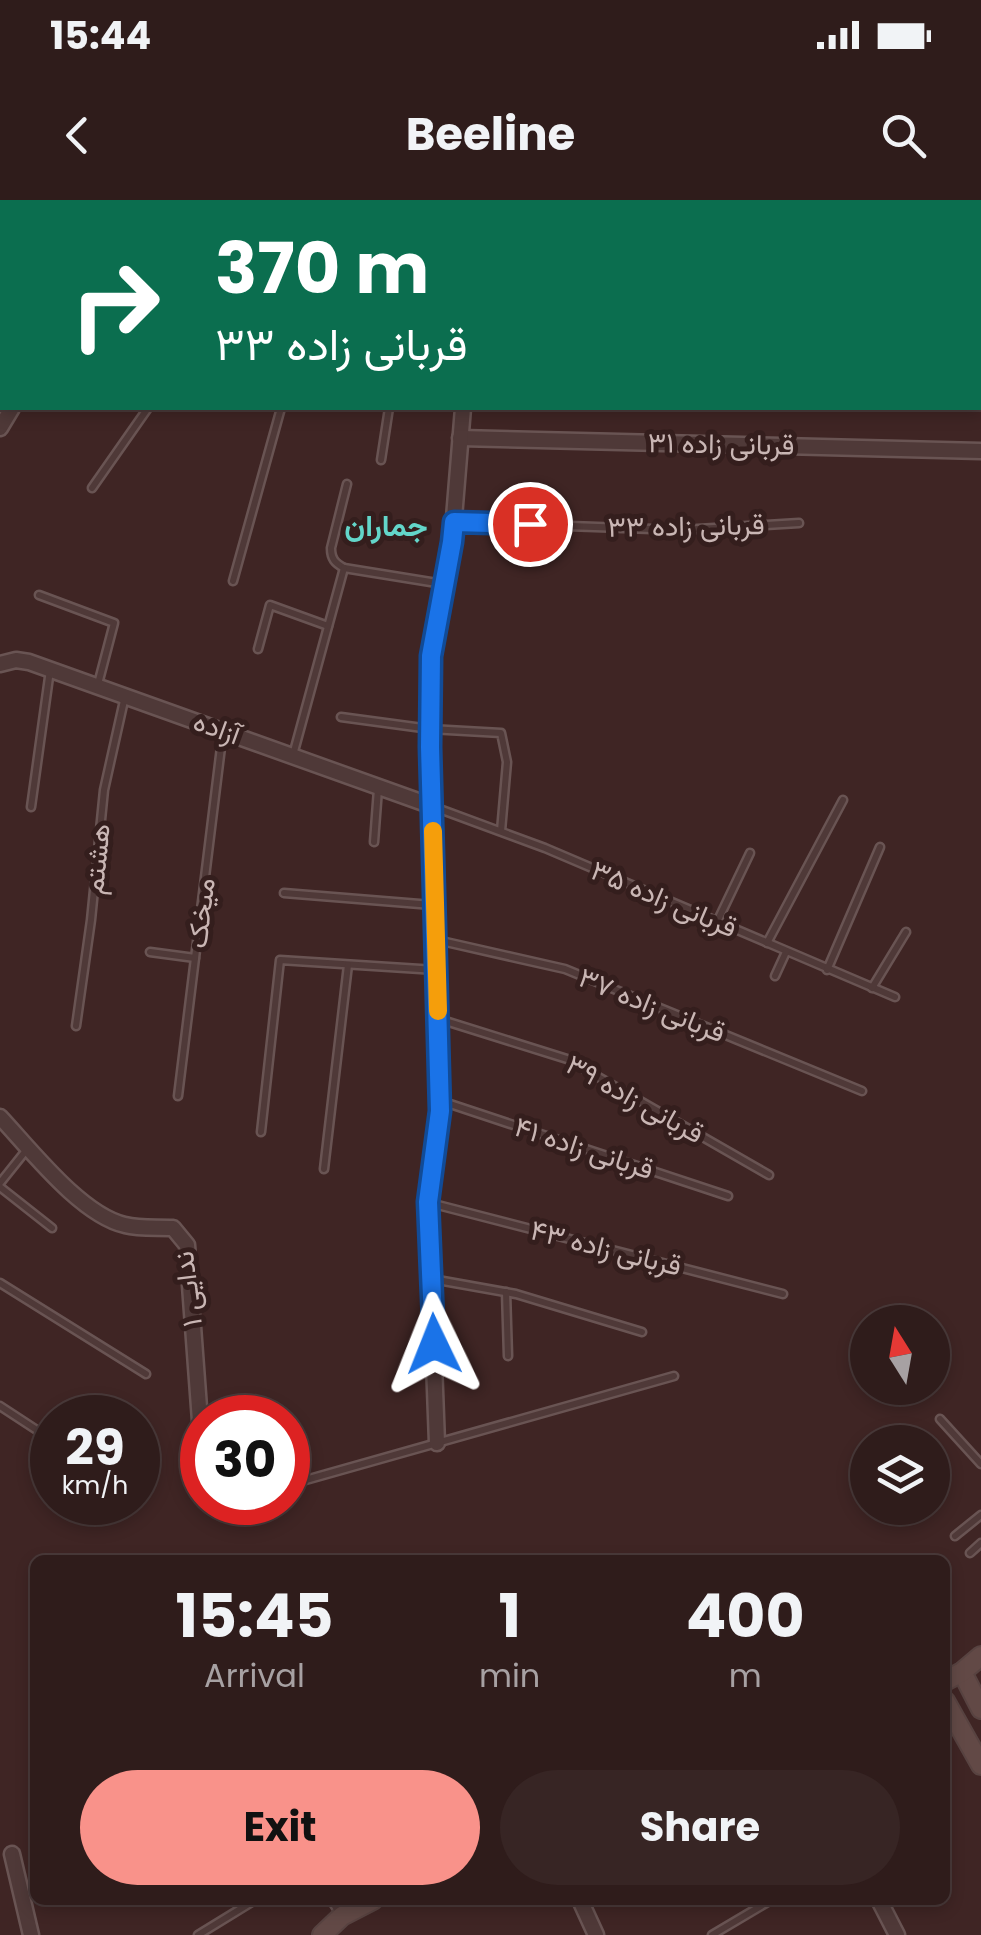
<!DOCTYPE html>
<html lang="en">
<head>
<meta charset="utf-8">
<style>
  body { margin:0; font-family:Poppins,Vazirmatn,sans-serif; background:#372524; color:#f1f3f6; height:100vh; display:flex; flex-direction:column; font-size:38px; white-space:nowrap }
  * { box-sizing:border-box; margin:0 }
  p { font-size:32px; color:#a7a1a3 }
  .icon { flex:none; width:55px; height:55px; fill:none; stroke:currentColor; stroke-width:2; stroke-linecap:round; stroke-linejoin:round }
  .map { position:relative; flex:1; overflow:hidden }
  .details { position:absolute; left:30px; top:1355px; width:920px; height:350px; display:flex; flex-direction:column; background:#2f1c1b; border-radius:15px; box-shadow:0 5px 15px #0003,0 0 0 2px #4a3a3a }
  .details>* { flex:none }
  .guide { position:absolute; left:0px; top:0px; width:982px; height:210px; box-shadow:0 5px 15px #0003,0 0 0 2px #4a3a3a; background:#0b6e4f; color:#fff; overflow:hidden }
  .needle { width:65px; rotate:349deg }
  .buttons { position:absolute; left:850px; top:1105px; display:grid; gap:20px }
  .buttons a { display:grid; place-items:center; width:100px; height:100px; border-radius:50%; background:#2f1c1b; box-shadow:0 5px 15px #0003,0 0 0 2px #4a3a3a; font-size:50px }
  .speed { position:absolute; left:30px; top:1195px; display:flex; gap:20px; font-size:50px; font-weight:700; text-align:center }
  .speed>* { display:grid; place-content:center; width:130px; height:130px; border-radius:50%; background:#2f1c1b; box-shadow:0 5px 15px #0003,0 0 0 2px #4a3a3a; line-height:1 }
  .speed small { font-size:25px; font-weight:400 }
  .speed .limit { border:15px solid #d22; background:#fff; color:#111 }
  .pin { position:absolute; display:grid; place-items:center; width:85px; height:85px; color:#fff; margin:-42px; border:5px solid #fff; border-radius:50%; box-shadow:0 2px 10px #0007 }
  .me { position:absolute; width:110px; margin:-55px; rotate:358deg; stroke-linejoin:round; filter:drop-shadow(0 0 8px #0008) }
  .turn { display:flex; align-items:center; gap:35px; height:210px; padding:0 50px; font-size:45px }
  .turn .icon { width:130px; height:130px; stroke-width:2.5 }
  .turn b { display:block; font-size:70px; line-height:85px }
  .eta { display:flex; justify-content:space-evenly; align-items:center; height:170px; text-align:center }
  .eta b { font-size:60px; font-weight:700; line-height:70px }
  .button { display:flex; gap:20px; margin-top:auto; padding:20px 50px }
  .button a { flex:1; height:115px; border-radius:60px; background:#f9928a; color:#111; font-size:40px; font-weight:700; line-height:115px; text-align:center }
  .button a+a { background:#372524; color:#f1f3f6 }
  .status { display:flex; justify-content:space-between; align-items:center; height:70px; padding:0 50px; background:#2f1c1b; direction:ltr }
  .status svg { height:28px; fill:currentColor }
  header { display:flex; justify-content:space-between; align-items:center; height:130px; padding:0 50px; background:#2f1c1b; font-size:45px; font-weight:700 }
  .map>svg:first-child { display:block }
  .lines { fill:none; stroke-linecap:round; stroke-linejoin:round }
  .lane-casing { stroke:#695453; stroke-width:11 }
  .street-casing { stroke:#695453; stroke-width:19 }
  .secondary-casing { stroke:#584341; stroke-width:22 }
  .lane { stroke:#4f3938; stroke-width:6 }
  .street { stroke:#4f3938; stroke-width:14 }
  .secondary { stroke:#624946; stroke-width:18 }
  .route-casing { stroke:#114b97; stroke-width:25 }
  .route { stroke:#1a73e8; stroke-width:18 }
  .slow { stroke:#f59e0b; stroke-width:18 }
  .labels { text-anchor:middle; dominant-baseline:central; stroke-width:10; stroke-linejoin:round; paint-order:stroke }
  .street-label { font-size:28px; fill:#c9b6b4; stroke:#341e1d }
  .neighbourhood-label { font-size:30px; font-weight:bold; fill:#63d6ca; stroke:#341e1d }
</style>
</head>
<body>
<div class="status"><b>15:44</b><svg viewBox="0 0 49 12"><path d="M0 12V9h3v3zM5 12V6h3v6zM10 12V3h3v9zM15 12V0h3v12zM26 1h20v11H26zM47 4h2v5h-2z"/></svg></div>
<header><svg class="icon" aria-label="back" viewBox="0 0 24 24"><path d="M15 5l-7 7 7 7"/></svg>Beeline<svg class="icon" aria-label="search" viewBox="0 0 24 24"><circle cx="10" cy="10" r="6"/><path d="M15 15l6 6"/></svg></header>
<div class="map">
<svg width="981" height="1735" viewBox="0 0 981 1735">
  <rect width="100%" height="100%" fill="#3f2524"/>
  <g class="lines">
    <defs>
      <g id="lane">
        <polyline points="95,0 99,2"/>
        <polyline points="615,0 615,2"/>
        <polyline points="867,0 867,2"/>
        <polyline points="334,2 340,0"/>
        <polyline points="725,2 725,0"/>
        <polyline points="0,15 2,16"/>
        <polyline points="0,93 2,95"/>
        <polyline points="0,192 2,194"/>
        <polyline points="381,260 389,208"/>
        <polyline points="92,288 148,208"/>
        <polyline points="455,322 681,330 799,323"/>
        <polyline points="344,368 443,384"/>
        <path d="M344 368C335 363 331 359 331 348L347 284"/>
        <polyline points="233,381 281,208"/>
        <polyline points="39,395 114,423 98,484"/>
        <polyline points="258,449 270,405 328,426"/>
        <polyline points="341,517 430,529 501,533 507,562 501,631"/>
        <polyline points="293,555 344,368"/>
        <polyline points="31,607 50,470"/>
        <polyline points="434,607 545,648 895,797"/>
        <polyline points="374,642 378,589"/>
        <polyline points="284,693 432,705"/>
        <polyline points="717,722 750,653"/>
        <polyline points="437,740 565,769 862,891"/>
        <polyline points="767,743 843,600"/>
        <polyline points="150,752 195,758"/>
        <polyline points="827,770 880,647"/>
        <polyline points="775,776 786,752"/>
        <polyline points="872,788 906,732"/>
        <polyline points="439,819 567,859 769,975"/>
        <polyline points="76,826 91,720 104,590 125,496"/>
        <polyline points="178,896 223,531"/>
        <polyline points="441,901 728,996"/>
        <polyline points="261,932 280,760 436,770"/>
        <polyline points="324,969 348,765"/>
        <polyline points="0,983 28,948"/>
        <polyline points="0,987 52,1028"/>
        <polyline points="430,1003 783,1094"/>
        <polyline points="432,1079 516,1094 642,1132"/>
        <polyline points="0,1083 146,1174"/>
        <polyline points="506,1092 508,1156"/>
        <polyline points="0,1206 52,1240"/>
        <polyline points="940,1219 981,1264"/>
        <polyline points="288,1285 674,1176"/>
        <polyline points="955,1336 981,1315"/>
        <polyline points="970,1353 981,1343"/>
        <polyline points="331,1700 341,1715"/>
        <polyline points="198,1735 255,1700"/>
        <polyline points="712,1735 771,1700"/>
      </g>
      <g id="street">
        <polyline points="458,0 459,2"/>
        <polyline points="977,0 977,2"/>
        <polyline points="133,2 135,0"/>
        <polyline points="980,109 981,140"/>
        <polyline points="980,173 981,173"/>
        <polyline points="0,228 12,208"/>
        <polyline points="460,238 981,251"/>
        <polyline points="0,464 16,460 29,462 432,606"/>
        <path d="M0 917C31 950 81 1015 125 1025 140 1029 157 1027 173 1028L187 1045 202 1248"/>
        <polyline points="437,1243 428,1003 440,911 430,547 431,455 452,342 463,208"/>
        <polyline points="12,1654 31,1735"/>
        <polyline points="580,1700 596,1735"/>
        <polyline points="879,1700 897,1735"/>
      </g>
      <g id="secondary">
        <polyline points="962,1472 981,1509"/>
        <polyline points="945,1481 962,1472 981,1456"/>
        <polyline points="945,1501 981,1565"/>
        <polyline points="322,1735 342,1716 373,1700"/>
      </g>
    </defs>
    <use href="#lane" class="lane-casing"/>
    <use href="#street" class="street-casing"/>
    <use href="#secondary" class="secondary-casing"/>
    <use href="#lane" class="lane"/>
    <use href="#street" class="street"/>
    <use href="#secondary" class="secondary"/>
  </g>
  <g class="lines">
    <defs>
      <polyline id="route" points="434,1144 428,1002 440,911 430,547 431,456 452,342 454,322 530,324"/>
    </defs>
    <use href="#route" class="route-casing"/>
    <use href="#route" class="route"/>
    <polyline class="slow" points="433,631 438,811"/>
  </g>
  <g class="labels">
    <g class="street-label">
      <text transform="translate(721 244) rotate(1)">قربانی زاده ۳۱</text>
      <text transform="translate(686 326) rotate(-1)">قربانی زاده ۳۳</text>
      <text transform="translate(217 528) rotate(20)">آزاده</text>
      <text transform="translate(97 659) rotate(-84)">هشتم</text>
      <text transform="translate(664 699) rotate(23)">قربانی زاده ۳۵</text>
      <text transform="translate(201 713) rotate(-83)">میخک</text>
      <text transform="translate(652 805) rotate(22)">قربانی زاده ۳۷</text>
      <text transform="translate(635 899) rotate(29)">قربانی زاده ۳۹</text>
      <text transform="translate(584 948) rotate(18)">قربانی زاده ۴۱</text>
      <text transform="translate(606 1048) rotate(14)">قربانی زاده ۴۳</text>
      <text transform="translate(188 1089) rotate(-97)">ندایی ۱</text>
    </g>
    <g class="neighbourhood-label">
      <text x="386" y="325">جماران</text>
    </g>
  </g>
</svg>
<div class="buttons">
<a><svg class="needle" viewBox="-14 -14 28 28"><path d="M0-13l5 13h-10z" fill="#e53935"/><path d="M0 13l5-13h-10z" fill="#a7a1a3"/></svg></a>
<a><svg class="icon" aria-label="layers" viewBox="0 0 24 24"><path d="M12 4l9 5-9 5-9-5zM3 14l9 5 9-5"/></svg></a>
</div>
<div class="speed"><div>29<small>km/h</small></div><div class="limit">30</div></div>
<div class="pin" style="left:530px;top:324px;background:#d93025"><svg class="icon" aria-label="arrive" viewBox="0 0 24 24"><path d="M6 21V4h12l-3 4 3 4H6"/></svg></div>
<svg class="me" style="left:434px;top:1144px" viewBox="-20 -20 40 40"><path d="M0-17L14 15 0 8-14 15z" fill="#1a73e8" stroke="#fff" stroke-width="4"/></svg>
<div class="guide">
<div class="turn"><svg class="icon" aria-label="right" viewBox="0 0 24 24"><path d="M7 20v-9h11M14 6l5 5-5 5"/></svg><div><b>370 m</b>قربانی زاده ۳۳</div></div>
</div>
<section class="details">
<div class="eta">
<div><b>15:45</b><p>Arrival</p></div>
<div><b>1</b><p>min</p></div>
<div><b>400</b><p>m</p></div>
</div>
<div class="button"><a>Exit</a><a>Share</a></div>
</section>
</div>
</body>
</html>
